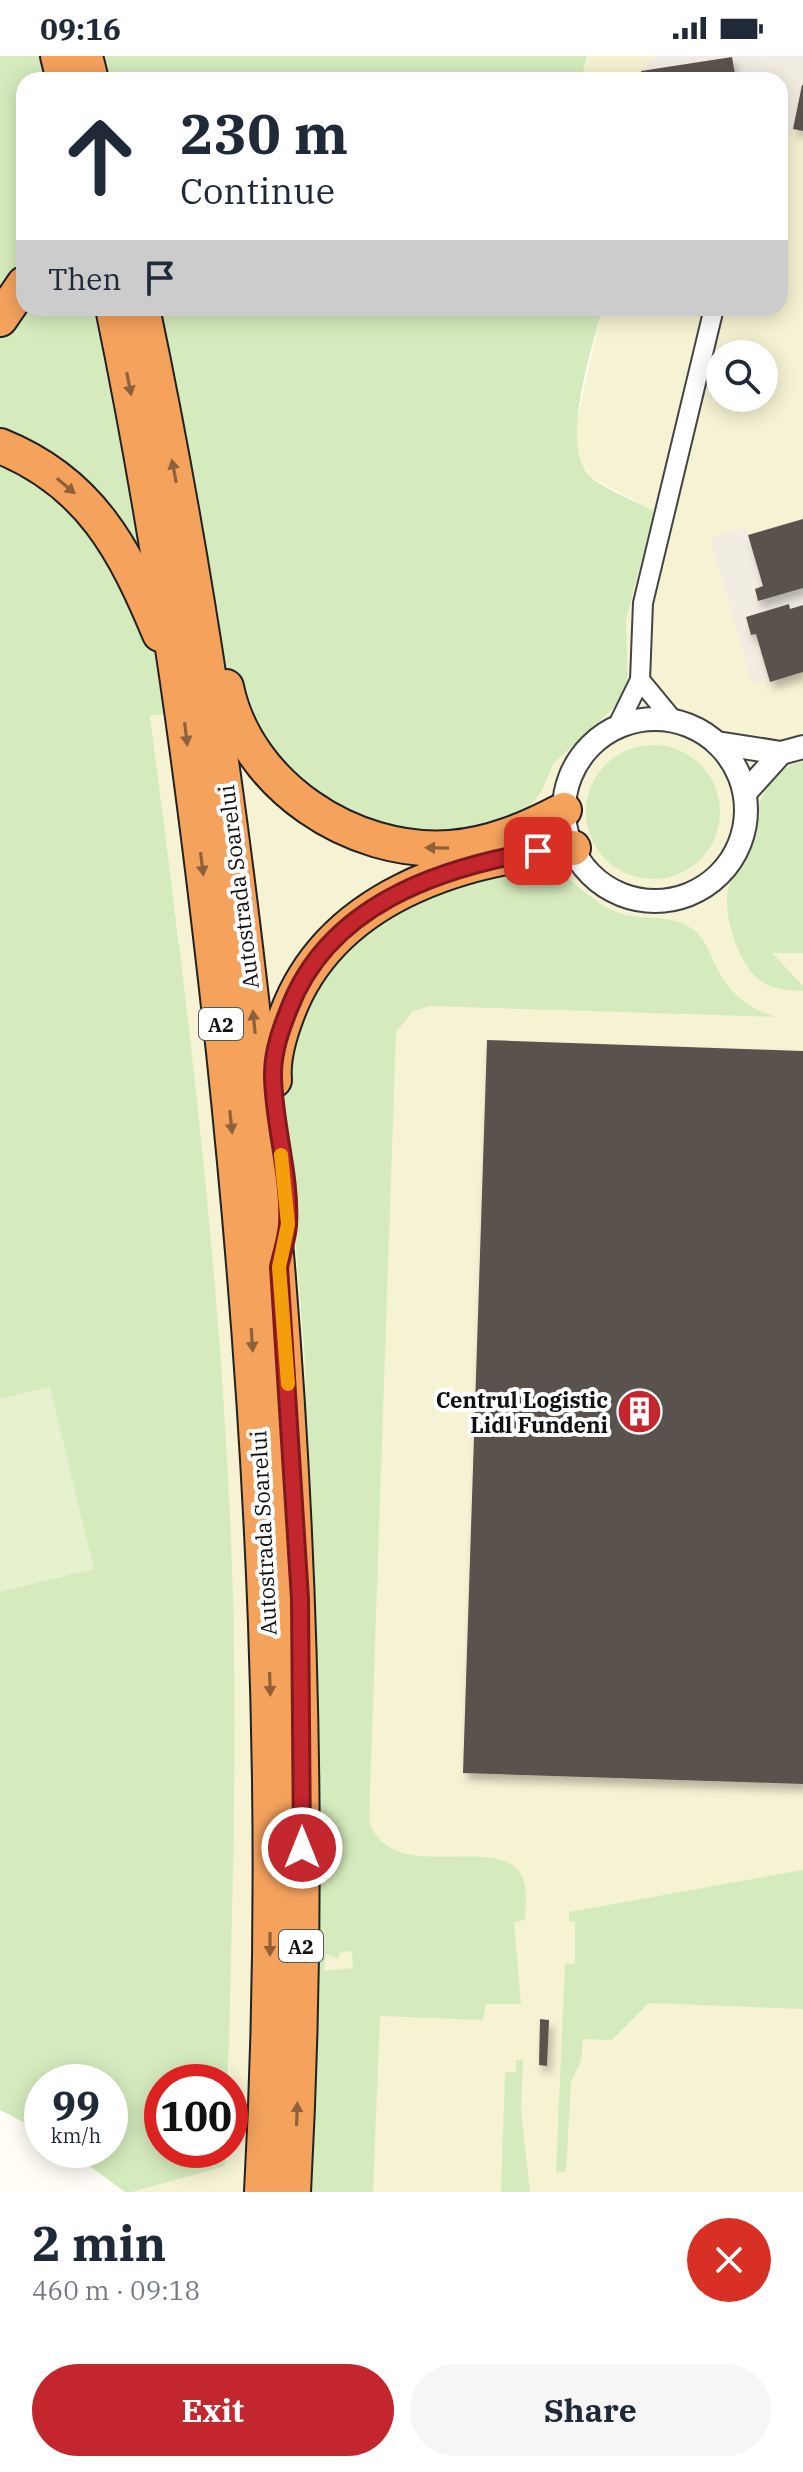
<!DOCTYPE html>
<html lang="en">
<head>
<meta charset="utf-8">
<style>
  body { margin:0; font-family:"IBM Plex Serif",serif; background:#f6f6f7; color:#1f2937; height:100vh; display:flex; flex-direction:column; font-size:30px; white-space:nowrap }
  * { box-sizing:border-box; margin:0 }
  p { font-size:26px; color:#747a83 }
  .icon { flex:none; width:44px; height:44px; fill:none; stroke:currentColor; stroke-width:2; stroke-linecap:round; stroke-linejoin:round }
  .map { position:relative; height:2136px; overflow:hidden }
  .sheet { display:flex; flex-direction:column; background:#fff; flex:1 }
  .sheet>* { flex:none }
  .guide { position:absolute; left:16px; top:16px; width:772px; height:244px; border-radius:24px; box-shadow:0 4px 20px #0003; background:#fff; color:#1f2937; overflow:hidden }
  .controls { position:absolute; left:706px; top:284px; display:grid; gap:16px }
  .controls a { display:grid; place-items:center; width:72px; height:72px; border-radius:50%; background:#fff; box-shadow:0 4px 20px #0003; font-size:40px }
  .speed { position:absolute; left:24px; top:2008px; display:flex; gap:16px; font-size:40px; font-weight:700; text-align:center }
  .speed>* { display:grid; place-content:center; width:104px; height:104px; border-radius:50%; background:#fff; box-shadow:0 4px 20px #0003; line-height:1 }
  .speed small { font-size:20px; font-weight:400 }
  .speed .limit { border:12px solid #d22; background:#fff; color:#111 }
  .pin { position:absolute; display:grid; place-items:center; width:68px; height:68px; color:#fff; margin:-34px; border-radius:16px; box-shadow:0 4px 12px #0006 }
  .me { position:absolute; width:88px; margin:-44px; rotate:0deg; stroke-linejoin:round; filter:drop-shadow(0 0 6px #0008) }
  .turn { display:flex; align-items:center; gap:28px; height:168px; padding:0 32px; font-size:36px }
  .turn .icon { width:104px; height:104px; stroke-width:2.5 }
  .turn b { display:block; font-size:56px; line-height:68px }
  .then { display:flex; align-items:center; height:76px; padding:0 32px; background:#0003; gap:16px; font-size:30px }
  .round { display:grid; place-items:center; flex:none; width:84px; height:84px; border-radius:42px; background:#f6f6f7 }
  .overview { display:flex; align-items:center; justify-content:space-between; height:136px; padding:0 32px }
  h1 { font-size:48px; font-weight:700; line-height:60px }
  .button { display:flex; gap:16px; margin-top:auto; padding:16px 32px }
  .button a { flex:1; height:92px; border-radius:48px; background:#c4262e; color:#fff; font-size:32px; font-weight:700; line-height:92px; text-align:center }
  .button a+a { background:#f6f6f7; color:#1f2937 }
  .status { display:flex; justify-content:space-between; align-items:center; height:56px; padding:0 40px; background:#fff; direction:ltr }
  .status svg { height:22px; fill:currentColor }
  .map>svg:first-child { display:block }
  .farmland { fill:#f6f3d4; fill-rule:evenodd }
  .green { fill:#d5ebbd; fill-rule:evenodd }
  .pitch { fill:#e6f2cf }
  .plaza { fill:#f1ede2 }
  .building { fill:#5a524d; filter:url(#shadow) }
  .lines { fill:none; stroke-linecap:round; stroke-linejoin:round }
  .minor-casing { stroke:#444; stroke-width:22 }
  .tertiary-casing { stroke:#444; stroke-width:26 }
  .motorway-casing { stroke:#222; stroke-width:38 }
  .minor { stroke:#fff; stroke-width:18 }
  .tertiary { stroke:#fff; stroke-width:22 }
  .motorway { stroke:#f5a25d; stroke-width:34 }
  .oneway { fill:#8e613b }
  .route-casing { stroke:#7f191e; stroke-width:20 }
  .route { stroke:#c4262e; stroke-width:14 }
  .slow { stroke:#f59e0b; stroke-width:14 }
  .labels { text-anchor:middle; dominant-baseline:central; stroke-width:8; stroke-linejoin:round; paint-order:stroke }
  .shield { fill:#fff; stroke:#585858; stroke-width:2 }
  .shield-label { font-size:20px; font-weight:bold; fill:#111 }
  .street-label { font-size:22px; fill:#111; stroke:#fff }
  .poi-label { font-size:22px; font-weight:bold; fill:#111; stroke:#fff; text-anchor:end }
</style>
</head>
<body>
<div class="status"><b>09:16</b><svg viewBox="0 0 49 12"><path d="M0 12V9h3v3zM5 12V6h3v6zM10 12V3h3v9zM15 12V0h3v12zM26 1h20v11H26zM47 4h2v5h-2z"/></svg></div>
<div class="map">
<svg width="803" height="2136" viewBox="0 0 803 2136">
  <defs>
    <filter id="shadow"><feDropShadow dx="4" dy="7" stdDeviation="4" flood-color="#0004"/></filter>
  </defs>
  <rect width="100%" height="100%" fill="#fffdf5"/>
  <path class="farmland" d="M587 0H803V2136H132L225 2110 226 2094H230V2026L179 883 150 660 239 647 541 736 554 707 620 646 628 629 626 564 654 455 592 422 579 405 574 378 602 252H780V24H581ZM720 298H764V342H720Z"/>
  <g class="green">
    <path d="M0 0H587L581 24H24V252H602C593 293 556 394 593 423 611 436 635 445 654 455L626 564 628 629 620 646 554 707 541 736 520 762 432 782 342 758 268 697 238 647 150 660C187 942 222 1225 232 1510 238 1682 232 1854 228 2026H162V2094H226L225 2110 132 2136H125L68 2094H110V2026H42V2076L0 2054Z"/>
    <circle cx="653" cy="756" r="67"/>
    <path d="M803 705V897H772L803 930V935C789 934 774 934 762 926 740 911 726 868 727 842 728 823 741 809 747 791 758 755 760 716 803 705Z"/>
    <path d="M544 809C572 819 589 846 617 856 643 866 670 856 694 874 704 882 709 895 714 906 727 935 746 952 776 961L429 950 412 956 396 976 369 1765C392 1835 509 1770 524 1826 527 1838 525 1853 525 1864L514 1866 521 1948H486L483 1964 380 1960 373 2136H304L312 1885 305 1303 281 1005 297 952 347 881 432 833ZM352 1895 353 1912 324 1915 326 1898 338 1903 341 1896Z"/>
    <polygon points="803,1814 803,1953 649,1947 612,1984 583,1983 581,2005 571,2026 566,2115 556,2117 565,1907 575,1908 575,1866 569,1865 569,1856"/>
    <polygon points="516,2004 523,2004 521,2055 530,2136 501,2136 505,2016 516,2016"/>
  </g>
  <polygon class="pitch" points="50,1331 94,1513 0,1536 0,1343"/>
  <g class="plaza">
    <polygon points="657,0 803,0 803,28 791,80 780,77 780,24 736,24 732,1 641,15"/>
    <polygon points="746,471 763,530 755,533 758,545 803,532 803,549 790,553 788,549 746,561 751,579 756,578 769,623 752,627 710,481"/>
  </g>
  <g class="building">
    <polygon points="732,1 736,24 643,24 641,15"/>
    <polygon points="802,29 803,29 803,75 793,73"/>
    <polygon points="803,463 803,532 758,545 755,533 763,530 748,479"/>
    <polygon points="789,548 790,553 803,549 803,616 770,626 756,578 751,579 746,561"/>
    <polygon points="487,984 803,995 803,1728 463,1717"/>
    <polygon points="540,1963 549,1964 547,2010 539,2009"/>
  </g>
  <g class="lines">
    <defs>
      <g id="minor">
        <polyline points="640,624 673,664"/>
        <polyline points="617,671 640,624 643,547 714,252"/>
      </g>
      <g id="tertiary">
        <circle cx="655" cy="754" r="91"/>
        <polyline points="717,687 781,697 803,691"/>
        <polyline points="745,737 781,697"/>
      </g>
      <g id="motorway">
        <polyline points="58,0 64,24"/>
        <polyline points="85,0 91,24"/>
        <path d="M113 252C164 498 197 746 224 996 264 1375 283 1754 262 2136"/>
        <path d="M142 252C197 512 233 769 261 1033 298 1400 313 1767 293 2136"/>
        <polyline points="0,263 24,228"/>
        <path d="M0 390C90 426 125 494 160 578"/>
        <path d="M226 631C246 729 352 799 450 792 491 789 528 773 564 754"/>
        <path d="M274 1024C272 1002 279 979 287 958 330 842 458 801 573 792"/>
      </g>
    </defs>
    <use href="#minor" class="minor-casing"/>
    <use href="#tertiary" class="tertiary-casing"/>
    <use href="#motorway" class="motorway-casing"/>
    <use href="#minor" class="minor"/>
    <use href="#tertiary" class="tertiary"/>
    <use href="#motorway" class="motorway"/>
  </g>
  <defs><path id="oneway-solid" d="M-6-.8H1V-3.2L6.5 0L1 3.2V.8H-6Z" transform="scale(2)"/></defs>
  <g class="oneway">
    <use href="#oneway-solid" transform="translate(129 328) rotate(79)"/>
    <use href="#oneway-solid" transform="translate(174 415) rotate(-101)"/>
    <use href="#oneway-solid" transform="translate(66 430) rotate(40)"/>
    <use href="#oneway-solid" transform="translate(186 678) rotate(83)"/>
    <use href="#oneway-solid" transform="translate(437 792) rotate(-179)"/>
    <use href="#oneway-solid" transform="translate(202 808) rotate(83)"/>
    <use href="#oneway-solid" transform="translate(254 966) rotate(-96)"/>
    <use href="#oneway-solid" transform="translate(231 1066) rotate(84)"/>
    <use href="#oneway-solid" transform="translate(252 1284) rotate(86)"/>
    <use href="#oneway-solid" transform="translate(270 1628) rotate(88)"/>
    <use href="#oneway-solid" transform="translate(270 1888) rotate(90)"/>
    <use href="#oneway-solid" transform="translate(297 2058) rotate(-88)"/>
  </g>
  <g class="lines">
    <defs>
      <path id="route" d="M302 1792 300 1543 279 1211C282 1197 287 1183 288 1169 291 1119 273 1067 273 1018 273 995 281 973 289 953 328 850 437 812 538 795"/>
    </defs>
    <use href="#route" class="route-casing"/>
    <use href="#route" class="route"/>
    <polyline class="slow" points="281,1099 288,1168 279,1211 288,1328"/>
  </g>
  <defs>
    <symbol id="building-disc" viewBox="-11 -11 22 22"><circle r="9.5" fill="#c4262e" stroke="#fff"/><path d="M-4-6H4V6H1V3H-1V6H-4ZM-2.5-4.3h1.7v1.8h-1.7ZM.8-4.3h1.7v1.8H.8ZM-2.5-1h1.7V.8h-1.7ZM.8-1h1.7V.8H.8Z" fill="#fff"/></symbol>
  </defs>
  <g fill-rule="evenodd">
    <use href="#building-disc" x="614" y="1330" width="51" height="51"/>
  </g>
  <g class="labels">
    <g class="shield">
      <rect x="199" y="952" width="44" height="32" rx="6"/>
      <rect x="279" y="1874" width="44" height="32" rx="6"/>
    </g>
    <g class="shield-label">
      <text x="221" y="968">A2</text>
      <text x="301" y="1890">A2</text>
    </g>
    <g class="street-label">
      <text transform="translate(238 831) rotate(-97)">Autostrada Soarelui</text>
      <text transform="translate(263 1477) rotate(-93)">Autostrada Soarelui</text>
    </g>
    <g class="poi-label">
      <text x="608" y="1343">Centrul Logistic<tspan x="608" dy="25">Lidl Fundeni</tspan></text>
    </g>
  </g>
</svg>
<div class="controls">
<a><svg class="icon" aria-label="search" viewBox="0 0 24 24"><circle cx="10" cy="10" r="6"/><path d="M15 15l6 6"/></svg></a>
</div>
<div class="speed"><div>99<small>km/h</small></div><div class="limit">100</div></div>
<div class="pin" style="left:538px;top:795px;background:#d93025"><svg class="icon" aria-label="arrive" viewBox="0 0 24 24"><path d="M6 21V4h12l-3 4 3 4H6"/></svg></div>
<svg class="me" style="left:302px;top:1792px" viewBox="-20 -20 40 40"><circle r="17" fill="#c4262e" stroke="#fff" stroke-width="3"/><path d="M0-11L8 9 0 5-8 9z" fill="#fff"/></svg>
<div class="guide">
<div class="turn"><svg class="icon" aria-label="ahead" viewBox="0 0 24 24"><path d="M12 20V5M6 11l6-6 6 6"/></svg><div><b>230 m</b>Continue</div></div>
<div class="then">Then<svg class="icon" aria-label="arrive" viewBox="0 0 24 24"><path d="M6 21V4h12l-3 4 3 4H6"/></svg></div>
</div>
</div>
<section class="sheet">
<div class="overview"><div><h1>2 min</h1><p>460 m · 09:18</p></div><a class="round" style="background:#d93025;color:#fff"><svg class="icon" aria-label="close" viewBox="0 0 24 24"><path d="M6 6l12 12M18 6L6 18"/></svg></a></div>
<div class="button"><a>Exit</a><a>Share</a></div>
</section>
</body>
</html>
